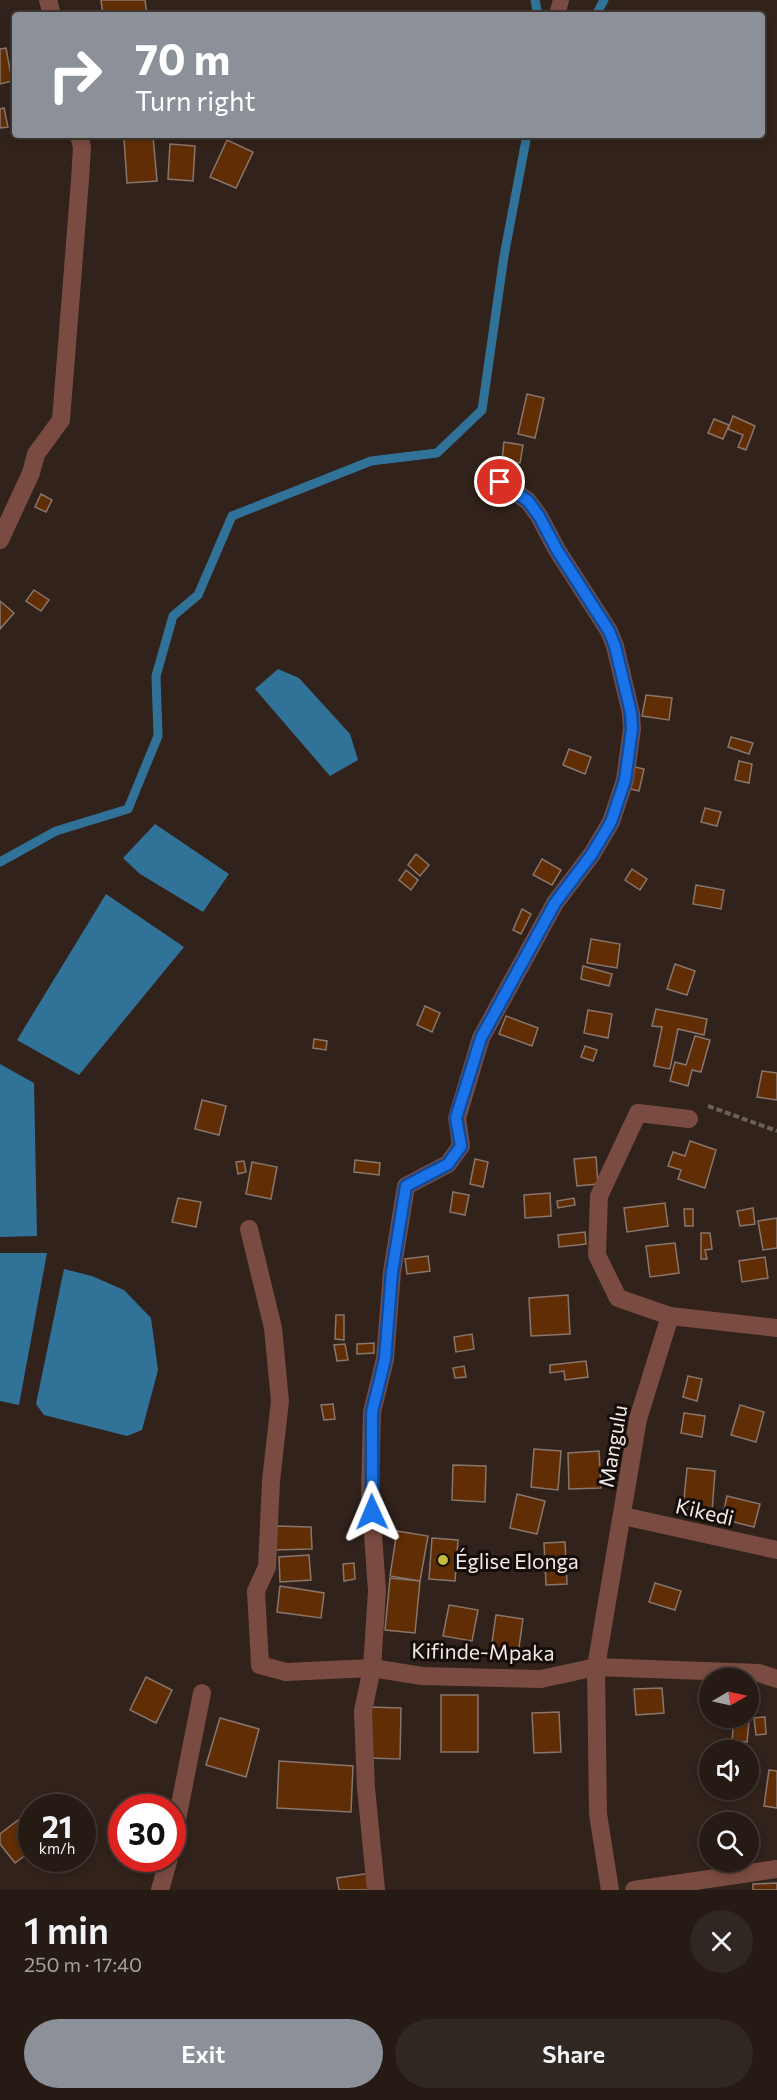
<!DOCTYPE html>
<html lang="en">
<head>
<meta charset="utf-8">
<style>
  body { margin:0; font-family:Commissioner,sans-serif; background:#312722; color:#f1f3f6; height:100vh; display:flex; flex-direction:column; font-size:22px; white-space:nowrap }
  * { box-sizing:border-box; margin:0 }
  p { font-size:20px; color:#a3a1a0 }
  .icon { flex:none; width:33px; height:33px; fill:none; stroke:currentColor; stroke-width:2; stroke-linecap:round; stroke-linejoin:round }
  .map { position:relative; height:1890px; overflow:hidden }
  .details { display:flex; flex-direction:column; background:#251a14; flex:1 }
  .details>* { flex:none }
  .banner { position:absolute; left:12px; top:12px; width:753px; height:126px; border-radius:6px; box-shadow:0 3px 9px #0003,0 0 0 2px #423834; background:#8c9099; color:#fff; overflow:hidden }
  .needle { width:39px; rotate:81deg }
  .tools { position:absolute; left:699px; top:1668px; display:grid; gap:12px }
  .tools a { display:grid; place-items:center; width:60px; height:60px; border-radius:50%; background:#251a14; box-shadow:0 3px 9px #0003,0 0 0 2px #423834; font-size:30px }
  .speed { position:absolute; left:18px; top:1794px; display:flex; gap:12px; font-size:30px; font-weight:700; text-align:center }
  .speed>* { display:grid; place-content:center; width:78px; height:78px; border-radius:50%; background:#251a14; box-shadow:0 3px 9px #0003,0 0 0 2px #423834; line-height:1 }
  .speed small { font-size:15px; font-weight:400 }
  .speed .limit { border:9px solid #d22; background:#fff; color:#111 }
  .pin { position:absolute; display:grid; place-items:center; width:51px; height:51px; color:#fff; margin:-26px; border:3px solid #fff; border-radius:50%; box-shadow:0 2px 6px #0007 }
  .me { position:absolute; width:66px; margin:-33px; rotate:359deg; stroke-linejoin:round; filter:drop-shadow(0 0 4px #0008) }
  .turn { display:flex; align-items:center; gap:21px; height:126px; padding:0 24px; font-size:27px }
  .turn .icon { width:78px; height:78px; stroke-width:2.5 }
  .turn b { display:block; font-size:42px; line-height:51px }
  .round { display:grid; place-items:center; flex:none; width:63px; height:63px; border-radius:32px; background:#312722 }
  .head { display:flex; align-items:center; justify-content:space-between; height:102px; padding:0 24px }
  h1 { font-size:36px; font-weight:600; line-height:45px }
  .cta { display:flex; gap:12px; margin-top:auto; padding:12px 24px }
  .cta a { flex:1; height:69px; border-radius:36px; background:#8c9099; color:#fff; font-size:24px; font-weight:600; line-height:69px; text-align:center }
  .cta a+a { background:#312722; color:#f1f3f6 }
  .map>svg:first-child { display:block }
  .water { fill:#317299 }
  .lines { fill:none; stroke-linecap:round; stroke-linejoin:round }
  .stream { stroke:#317299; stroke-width:9 }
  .building { fill:#612d05; stroke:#88766c; stroke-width:1.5 }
  .path { stroke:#6c5f59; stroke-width:4; stroke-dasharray:6 3; stroke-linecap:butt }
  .service { stroke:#7a4b41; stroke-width:16 }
  .minor { stroke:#7a4b41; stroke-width:18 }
  .route-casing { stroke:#114b97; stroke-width:15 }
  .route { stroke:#1a73e8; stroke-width:10 }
  .poi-dot { fill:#c2bd3f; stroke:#140d0a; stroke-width:2 }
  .labels { text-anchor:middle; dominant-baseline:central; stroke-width:6; stroke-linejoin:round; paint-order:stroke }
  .street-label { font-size:21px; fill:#f4e9e5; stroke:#140d0a }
  .poi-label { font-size:21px; fill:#f4e9e5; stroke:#140d0a; text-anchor:start }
</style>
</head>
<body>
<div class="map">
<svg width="777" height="1890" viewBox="0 0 777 1890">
  <rect width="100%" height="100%" fill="#31221b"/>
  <g class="water">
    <polygon points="278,669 299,678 350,734 358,760 330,776 255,689"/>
    <polygon points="155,824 229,874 203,912 140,874 123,858"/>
    <polygon points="106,894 184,947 79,1075 17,1040"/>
    <polygon points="0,1064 34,1083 37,1236 0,1237"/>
    <polygon points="0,1253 47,1253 19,1405 0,1401"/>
    <polygon points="64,1269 92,1276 124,1290 151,1318 158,1370 142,1430 127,1436 44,1415 36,1404"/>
  </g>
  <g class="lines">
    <g class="stream">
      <polyline points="535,0 538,15"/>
      <polyline points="596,15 604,0"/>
      <polyline points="0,862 56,831 128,809 158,736 156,676 173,616 198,595 232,516 371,461 437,453 482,410 504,256 527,135"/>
    </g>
  </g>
  <g class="building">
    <polygon points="101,0 145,0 147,15 103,15"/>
    <polygon points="6,48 12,81 0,84 0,49"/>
    <polygon points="4,108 8,127 0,128 0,109"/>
    <polygon points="153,136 157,181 127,183 124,139"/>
    <polygon points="227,140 253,152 236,188 210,177"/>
    <polygon points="170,144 195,146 193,181 168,179"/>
    <polygon points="527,394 544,398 535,438 518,434"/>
    <polygon points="733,416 755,426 746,450 738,447 743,435 728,429"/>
    <polygon points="714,419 729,425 723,439 708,433"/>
    <polygon points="504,442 523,445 520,463 502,460"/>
    <polygon points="41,494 52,500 46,512 35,507"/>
    <polygon points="34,590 49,600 41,611 26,601"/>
    <polygon points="0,601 14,613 0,629"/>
    <polygon points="646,695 672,698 669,720 642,716"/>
    <polygon points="731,737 753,743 749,754 728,747"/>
    <polygon points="569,749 591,757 585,774 563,765"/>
    <polygon points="739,761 752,764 749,783 735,780"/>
    <polygon points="631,766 644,769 639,791 626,788"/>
    <polygon points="705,808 721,812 717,826 701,822"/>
    <polygon points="416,854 429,865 420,876 408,865"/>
    <polygon points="542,859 561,870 552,885 533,875"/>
    <polygon points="632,869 647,879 640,890 625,880"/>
    <polygon points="406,870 418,880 411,890 399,880"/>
    <polygon points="696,885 724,890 721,909 693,904"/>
    <polygon points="522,909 531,914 521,934 513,930"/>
    <polygon points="591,939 620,944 617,968 587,963"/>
    <polygon points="675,964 695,971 687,995 667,989"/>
    <polygon points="583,966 612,974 609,986 581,979"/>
    <polygon points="425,1006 440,1013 432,1032 417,1025"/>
    <polygon points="656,1009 707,1019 704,1035 678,1029 670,1069 654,1066 662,1027 652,1026"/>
    <polygon points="588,1010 612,1014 608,1038 584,1033"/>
    <polygon points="506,1016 538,1028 532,1046 499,1034"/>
    <polygon points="695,1036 710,1040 701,1072 692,1070 688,1086 670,1081 675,1062 686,1065"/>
    <polygon points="314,1039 327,1041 326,1050 313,1048"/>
    <polygon points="585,1046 597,1050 593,1061 581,1057"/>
    <polygon points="762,1071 777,1073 777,1100 757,1097"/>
    <polygon points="202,1100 226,1106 219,1135 195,1129"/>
    <polygon points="690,1141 716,1150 705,1188 678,1179 681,1170 668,1166 673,1152 685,1156"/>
    <polygon points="596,1157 598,1184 577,1186 574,1159"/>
    <polygon points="475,1159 488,1162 483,1187 470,1184"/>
    <polygon points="355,1160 380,1163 379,1175 354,1172"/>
    <polygon points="244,1161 246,1172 238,1174 236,1162"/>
    <polygon points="252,1162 277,1167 271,1199 246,1194"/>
    <polygon points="453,1192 469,1195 465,1215 450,1212"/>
    <polygon points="550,1193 551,1216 525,1218 524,1195"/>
    <polygon points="178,1198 201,1202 196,1227 172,1222"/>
    <polygon points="574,1198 575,1205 558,1208 557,1201"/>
    <polygon points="665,1203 668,1226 627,1232 624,1208"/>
    <polygon points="753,1208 755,1224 740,1226 737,1211"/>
    <polygon points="684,1209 693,1209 693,1226 685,1226"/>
    <polygon points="777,1218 777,1248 763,1250 758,1221"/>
    <polygon points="585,1232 586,1244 559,1247 558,1235"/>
    <polygon points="701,1233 710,1233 712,1249 705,1250 707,1259 701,1259"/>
    <polygon points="675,1243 679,1273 650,1277 646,1246"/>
    <polygon points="428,1256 430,1271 407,1274 405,1259"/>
    <polygon points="765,1257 768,1278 742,1282 739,1261"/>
    <polygon points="568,1295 570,1334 531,1336 529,1298"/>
    <polygon points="336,1315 344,1315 344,1340 335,1339"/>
    <polygon points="472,1334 474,1349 456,1352 454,1337"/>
    <polygon points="374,1343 374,1353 357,1354 357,1344"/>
    <polygon points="345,1344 348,1360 337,1361 334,1345"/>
    <polygon points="586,1361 588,1377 565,1380 564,1371 550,1373 550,1365"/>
    <polygon points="464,1366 466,1377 455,1378 453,1368"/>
    <polygon points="688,1376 702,1379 697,1401 683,1397"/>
    <polygon points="333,1404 335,1419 324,1420 321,1405"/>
    <polygon points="740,1405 764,1412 756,1442 731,1435"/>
    <polygon points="684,1413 705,1416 702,1437 681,1433"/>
    <polygon points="534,1449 561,1451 558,1490 531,1487"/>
    <polygon points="599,1451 601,1488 569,1489 568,1453"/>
    <polygon points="453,1465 486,1466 485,1502 452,1500"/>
    <polygon points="687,1468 715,1471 712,1512 683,1509"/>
    <polygon points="517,1494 545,1501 537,1534 510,1528"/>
    <polygon points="727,1496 760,1504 754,1527 722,1519"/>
    <polygon points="274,1526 311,1527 312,1549 271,1550"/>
    <polygon points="397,1531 428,1536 420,1581 390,1576"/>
    <polygon points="432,1538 458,1540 455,1581 429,1579"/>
    <polygon points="565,1542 567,1584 546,1585 544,1543"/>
    <polygon points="309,1555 311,1580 280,1582 279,1557"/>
    <polygon points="354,1563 355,1579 344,1581 343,1564"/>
    <polygon points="390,1578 420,1581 415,1633 385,1630"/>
    <polygon points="655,1583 681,1591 675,1610 649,1602"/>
    <polygon points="280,1586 324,1593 321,1618 277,1612"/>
    <polygon points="449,1605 478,1610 472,1641 443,1636"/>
    <polygon points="496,1615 523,1619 518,1654 491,1649"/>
    <polygon points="146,1677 172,1690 156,1723 130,1710"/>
    <polygon points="662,1688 664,1713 636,1715 634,1689"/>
    <rect x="441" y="1695" width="37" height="57"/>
    <polygon points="748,1701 751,1701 747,1742 732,1741 734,1718 748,1718"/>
    <polygon points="370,1707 401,1708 400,1759 368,1758"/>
    <polygon points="559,1712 561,1752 534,1753 532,1713"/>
    <polygon points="765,1717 766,1734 756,1735 754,1718"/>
    <polygon points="220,1718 259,1729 246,1777 206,1765"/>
    <polygon points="279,1761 353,1766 351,1812 277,1808"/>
    <polygon points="769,1770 777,1771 777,1808 764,1806"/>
    <polygon points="22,1817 32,1829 32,1850 15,1863 0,1844 0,1834"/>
    <polygon points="371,1873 373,1890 339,1890 337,1878"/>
    <polygon points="777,1883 777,1890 753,1890 753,1884"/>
  </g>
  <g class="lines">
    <polyline class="path" points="708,1106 777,1131"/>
    <polyline class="service" points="557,15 561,0"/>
    <g class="minor">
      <polyline points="48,0 52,15"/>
      <polyline points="0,540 31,473 36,454 61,420 80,180 82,147 79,135"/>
      <polyline points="249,1229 273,1328 280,1401 271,1481 267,1567 256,1591 260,1665 286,1672 372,1668 422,1676 541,1679 596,1667 759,1673 777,1679"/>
      <polyline points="670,1316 777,1328"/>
      <polyline points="623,1516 777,1550"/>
      <polyline points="172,1845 202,1693"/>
      <polyline points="160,1890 169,1858"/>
      <polyline points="376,1890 366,1788 363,1711 372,1668 377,1591 370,1492 372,1412 385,1359 392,1272 406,1186 448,1164 461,1146 457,1118 481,1038 555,903 592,854 611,822 625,780 632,729 631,713 615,646 609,631 557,550 539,516 528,501 500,482"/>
      <polyline points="610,1890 598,1814 596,1667 638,1419 670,1316 618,1298 597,1255 599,1196 638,1113 689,1119"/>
      <polyline points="634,1890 777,1869"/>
    </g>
  </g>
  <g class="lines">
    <defs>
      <polyline id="route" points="372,1512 372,1412 385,1359 392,1272 406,1186 448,1164 461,1146 456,1118 481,1038 555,903 592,854 611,822 625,780 632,729 631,713 615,646 609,631 557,550 539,516 528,501 500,482"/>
    </defs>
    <use href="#route" class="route-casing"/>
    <use href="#route" class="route"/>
  </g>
  <circle class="poi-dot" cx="443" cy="1560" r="6"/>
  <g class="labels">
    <g class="street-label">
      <text transform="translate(612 1446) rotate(-80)">Mangulu</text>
      <text transform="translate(705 1511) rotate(13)">Kikedi</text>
      <text transform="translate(483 1651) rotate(1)">Kifinde-Mpaka</text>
    </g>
    <g class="poi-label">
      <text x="455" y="1560">Église Elonga</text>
    </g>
  </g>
</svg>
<div class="tools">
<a><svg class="needle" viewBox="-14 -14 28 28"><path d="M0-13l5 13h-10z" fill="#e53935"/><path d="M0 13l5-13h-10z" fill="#a3a1a0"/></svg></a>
<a><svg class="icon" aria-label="sound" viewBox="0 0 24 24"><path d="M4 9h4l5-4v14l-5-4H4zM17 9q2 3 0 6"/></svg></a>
<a><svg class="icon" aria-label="search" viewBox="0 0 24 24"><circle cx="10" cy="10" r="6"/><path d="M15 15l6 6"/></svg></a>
</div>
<div class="speed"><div>21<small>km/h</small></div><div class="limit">30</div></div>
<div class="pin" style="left:500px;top:482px;background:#d93025"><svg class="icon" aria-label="arrive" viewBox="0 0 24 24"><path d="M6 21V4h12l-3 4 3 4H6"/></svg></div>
<svg class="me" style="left:372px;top:1512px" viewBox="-20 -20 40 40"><path d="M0-17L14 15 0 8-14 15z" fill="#1a73e8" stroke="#fff" stroke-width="4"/></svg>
<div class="banner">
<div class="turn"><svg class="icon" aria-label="right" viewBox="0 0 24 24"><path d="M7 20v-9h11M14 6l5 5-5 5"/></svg><div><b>70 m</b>Turn right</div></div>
</div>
</div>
<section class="details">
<div class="head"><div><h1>1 min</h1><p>250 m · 17:40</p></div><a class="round"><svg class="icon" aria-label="close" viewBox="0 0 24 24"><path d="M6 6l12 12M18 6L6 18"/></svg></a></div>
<div class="cta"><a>Exit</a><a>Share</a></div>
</section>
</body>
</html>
